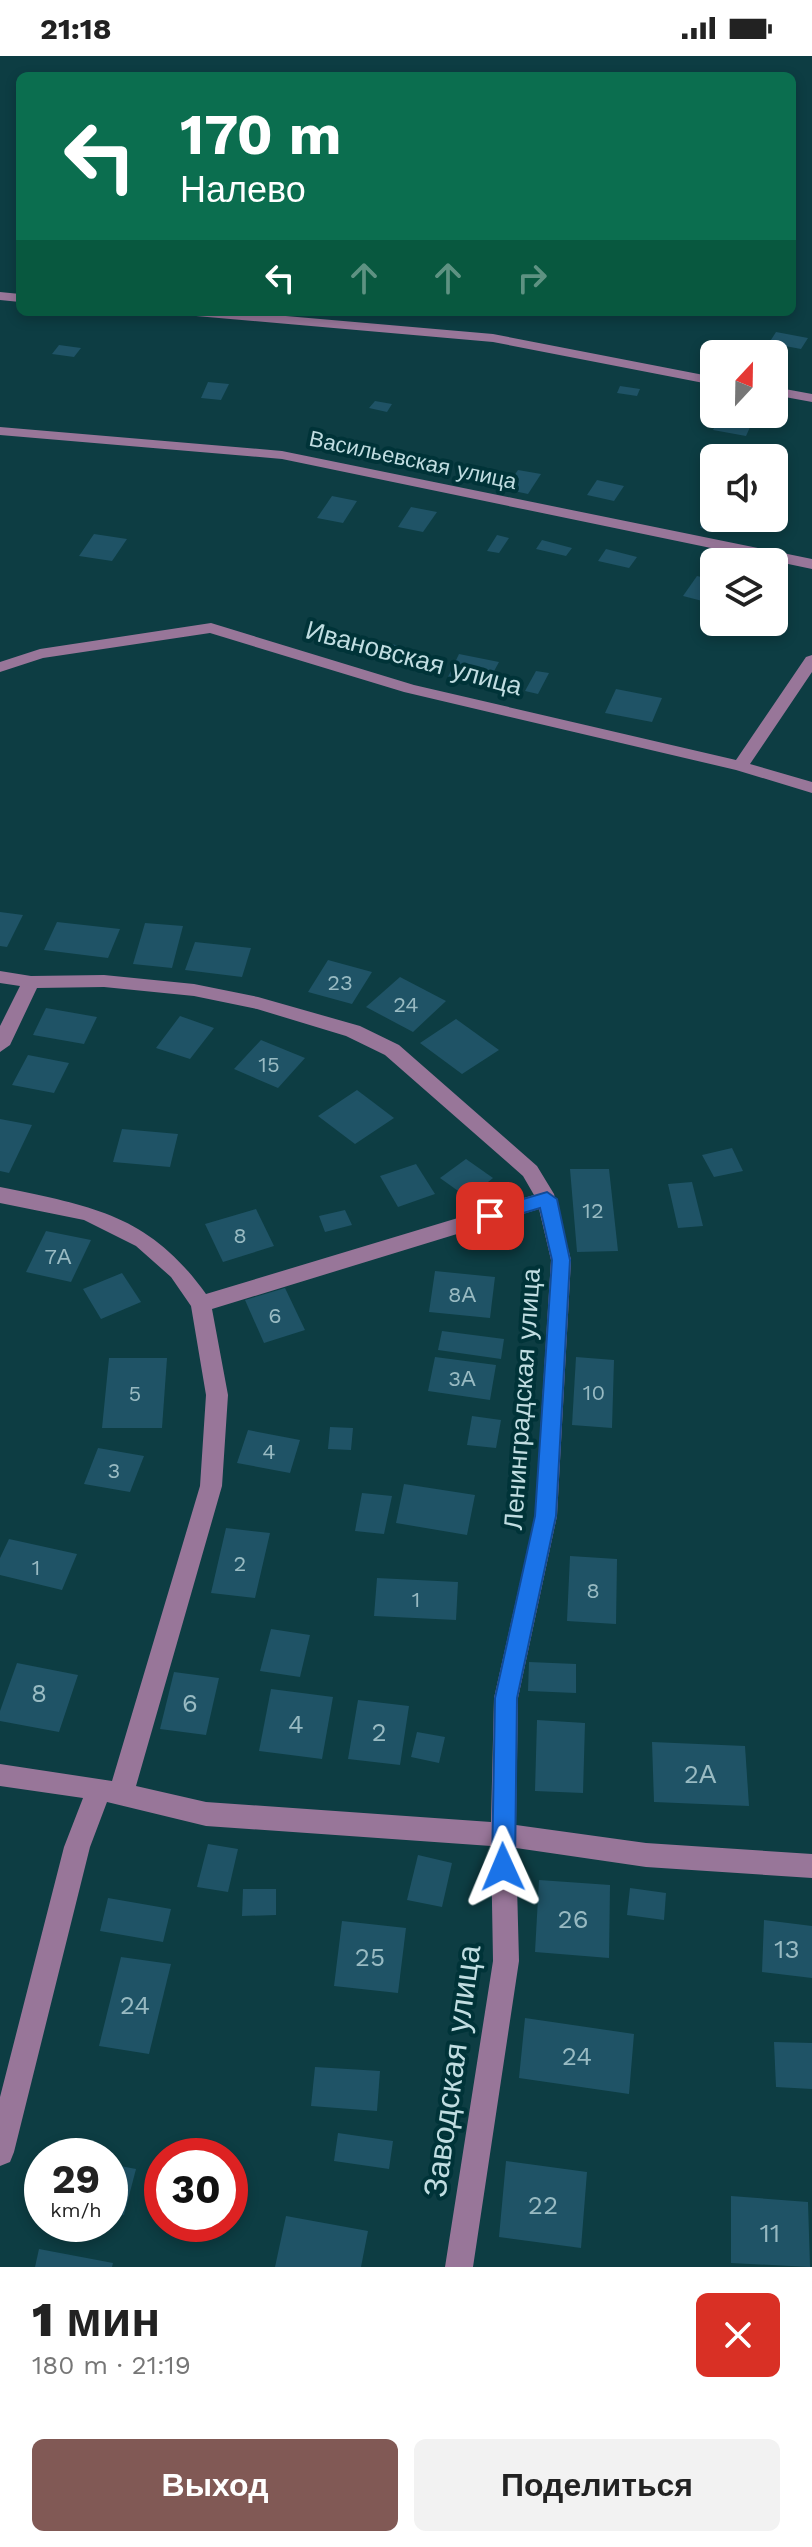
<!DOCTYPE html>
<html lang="ru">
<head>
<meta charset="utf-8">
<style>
  body { margin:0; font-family:"Work Sans",sans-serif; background:#f2f2f2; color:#222; height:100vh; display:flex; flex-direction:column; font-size:30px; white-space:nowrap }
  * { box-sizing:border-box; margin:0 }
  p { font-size:26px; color:#767676 }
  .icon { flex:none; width:44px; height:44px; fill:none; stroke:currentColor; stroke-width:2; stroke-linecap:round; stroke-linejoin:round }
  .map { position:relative; height:2211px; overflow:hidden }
  .sheet { display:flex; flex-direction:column; background:#fff; flex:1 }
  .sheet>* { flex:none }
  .guide { position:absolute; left:16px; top:16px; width:780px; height:244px; border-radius:12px; box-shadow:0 4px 12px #0003; background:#0b6e4f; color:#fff; overflow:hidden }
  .needle { width:52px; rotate:22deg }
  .fabs { position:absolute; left:700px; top:284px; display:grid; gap:16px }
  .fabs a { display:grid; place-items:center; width:88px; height:88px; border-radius:12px; background:#fff; box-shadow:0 4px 12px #0003; font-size:40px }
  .speed { position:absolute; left:24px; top:2082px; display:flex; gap:16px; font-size:40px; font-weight:700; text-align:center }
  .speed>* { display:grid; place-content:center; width:104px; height:104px; border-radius:50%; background:#fff; box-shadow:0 4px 12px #0003; line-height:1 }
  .speed small { font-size:20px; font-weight:400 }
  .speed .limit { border:12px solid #d22; background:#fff; color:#111 }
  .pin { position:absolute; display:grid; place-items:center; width:68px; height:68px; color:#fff; margin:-34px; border-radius:16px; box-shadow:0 4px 12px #0006 }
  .me { position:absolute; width:88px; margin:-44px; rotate:359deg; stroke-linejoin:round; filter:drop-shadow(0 0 6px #0008) }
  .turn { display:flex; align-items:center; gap:28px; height:168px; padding:0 32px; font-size:36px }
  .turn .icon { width:104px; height:104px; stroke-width:2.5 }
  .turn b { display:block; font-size:56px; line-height:68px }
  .lanes { display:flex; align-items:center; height:76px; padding:0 32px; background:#0003; justify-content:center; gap:40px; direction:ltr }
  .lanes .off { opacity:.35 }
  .round { display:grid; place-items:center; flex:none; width:84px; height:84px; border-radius:12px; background:#f2f2f2 }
  .head { display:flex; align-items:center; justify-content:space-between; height:136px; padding:0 32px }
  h1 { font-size:48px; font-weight:800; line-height:60px }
  .action { display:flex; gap:16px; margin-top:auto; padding:16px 32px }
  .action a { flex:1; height:92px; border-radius:12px; background:#815955; color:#fff; font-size:32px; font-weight:800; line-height:92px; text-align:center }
  .action a+a { background:#f2f2f2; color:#222 }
  .status { display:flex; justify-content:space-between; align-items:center; height:56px; padding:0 40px; background:#fff; direction:ltr }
  .status svg { height:22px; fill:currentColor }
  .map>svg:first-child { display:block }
  .building { fill:#1f5366 }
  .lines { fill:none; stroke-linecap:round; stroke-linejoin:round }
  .minor { fill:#987699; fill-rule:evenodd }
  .route { fill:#1a73e8; stroke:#114b97; stroke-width:2 }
  .labels { text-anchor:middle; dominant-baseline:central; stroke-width:8; stroke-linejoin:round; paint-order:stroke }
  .far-street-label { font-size:22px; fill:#c0dde1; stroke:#003338 }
  .number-label { font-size:22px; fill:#98bac2 }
  .street-label { font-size:26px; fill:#c0dde1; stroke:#003338 }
  .near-number-label { font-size:26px; fill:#98bac2 }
  .near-street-label { font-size:32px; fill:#c0dde1; stroke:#003338 }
</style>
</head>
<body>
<div class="status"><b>21:18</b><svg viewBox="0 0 49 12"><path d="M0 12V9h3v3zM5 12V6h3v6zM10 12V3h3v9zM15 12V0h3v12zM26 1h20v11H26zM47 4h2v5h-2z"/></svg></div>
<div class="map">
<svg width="812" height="2211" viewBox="0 0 812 2211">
  <rect width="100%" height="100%" fill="#0d3d43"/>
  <g class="building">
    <polygon points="776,276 808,282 801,293 769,287"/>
    <polygon points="59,289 81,292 74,301 52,298"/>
    <polygon points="208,326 229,328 221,344 201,342"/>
    <polygon points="620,330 640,333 637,340 617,337"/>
    <polygon points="375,345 392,348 387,356 369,352"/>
    <polygon points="721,358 756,358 746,380 713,374"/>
    <polygon points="518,414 541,418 528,438 505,433"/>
    <polygon points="597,424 624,430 614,445 587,439"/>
    <polygon points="332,440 357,445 343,467 317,462"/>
    <polygon points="411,451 437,456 423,476 398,471"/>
    <polygon points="705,459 726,462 722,475 700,472"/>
    <polygon points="774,461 778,462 771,476 741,470 745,462"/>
    <polygon points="94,478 127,483 112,505 79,500"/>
    <polygon points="497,479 509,482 499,497 487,495"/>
    <polygon points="542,484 572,492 566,500 536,493"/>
    <polygon points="606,493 637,501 629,512 598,505"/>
    <polygon points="697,520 714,524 714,548 683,540"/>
    <polygon points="375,584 404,591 395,603 366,595"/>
    <polygon points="459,598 499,606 487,628 448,621"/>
    <polygon points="536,615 549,617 538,638 525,635"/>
    <polygon points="616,633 662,642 652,666 605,657"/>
    <polygon points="0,856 23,859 7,891 0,890"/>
    <polygon points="57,866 120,873 108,902 44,894"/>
    <polygon points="145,867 183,870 172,912 133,908"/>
    <polygon points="195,886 251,892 242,921 185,914"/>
    <polygon points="328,904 372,916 352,948 308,936"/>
    <polygon points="400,921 446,945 413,976 366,951"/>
    <polygon points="46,952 97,961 84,988 33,979"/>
    <polygon points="180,960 214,972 190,1003 156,992"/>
    <polygon points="456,963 499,994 462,1018 420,987"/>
    <polygon points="261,984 305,1002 278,1032 234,1013"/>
    <polygon points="28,999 69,1007 54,1037 12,1029"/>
    <polygon points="357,1034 394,1062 355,1088 318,1060"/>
    <polygon points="0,1063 32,1069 9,1117 0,1115"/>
    <polygon points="122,1073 178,1078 170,1111 113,1106"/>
    <polygon points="732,1092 743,1115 714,1121 702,1099"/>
    <polygon points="466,1103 493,1122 468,1142 440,1122"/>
    <polygon points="416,1108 435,1138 398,1151 380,1120"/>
    <polygon points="570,1113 609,1113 618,1195 577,1196"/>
    <polygon points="692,1126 703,1170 678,1172 668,1128"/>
    <polygon points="256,1153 274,1190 223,1206 205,1168"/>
    <polygon points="345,1154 352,1169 325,1176 319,1160"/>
    <polygon points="46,1175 91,1184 71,1226 26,1216"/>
    <polygon points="435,1215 495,1221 490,1262 429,1256"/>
    <polygon points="122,1217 141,1246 101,1263 83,1233"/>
    <polygon points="285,1232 305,1274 264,1287 245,1244"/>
    <polygon points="442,1275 504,1283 501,1303 438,1294"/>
    <polygon points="435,1301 496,1309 490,1344 428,1335"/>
    <polygon points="576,1301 614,1304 612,1372 572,1369"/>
    <polygon points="109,1302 167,1302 162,1372 102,1372"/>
    <polygon points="472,1360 501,1364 496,1392 467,1389"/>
    <polygon points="330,1371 353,1372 351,1394 328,1393"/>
    <polygon points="248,1374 300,1384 290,1417 237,1407"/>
    <polygon points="98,1392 144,1400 130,1436 84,1428"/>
    <polygon points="404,1428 475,1439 467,1479 396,1467"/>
    <polygon points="362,1437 392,1440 384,1478 355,1475"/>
    <polygon points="226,1472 270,1477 255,1542 211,1537"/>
    <polygon points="9,1483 77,1498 62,1534 0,1519 0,1502"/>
    <polygon points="570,1500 617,1503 616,1568 567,1565"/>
    <polygon points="377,1522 458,1526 456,1564 374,1560"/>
    <polygon points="271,1573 310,1579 300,1621 260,1615"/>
    <polygon points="529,1606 576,1608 576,1637 528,1635"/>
    <polygon points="17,1607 78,1619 59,1676 0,1665 0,1655"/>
    <polygon points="174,1616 219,1622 206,1679 160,1673"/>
    <polygon points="271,1633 333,1641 322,1703 259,1695"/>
    <polygon points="358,1644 409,1650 400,1709 348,1703"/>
    <polygon points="537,1664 585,1667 583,1737 535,1735"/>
    <polygon points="417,1676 445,1681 439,1707 411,1701"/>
    <polygon points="652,1686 745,1690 749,1750 654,1746"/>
    <polygon points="208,1788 238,1793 228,1836 197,1831"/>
    <polygon points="418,1799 452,1807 442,1851 407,1844"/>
    <polygon points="539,1824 610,1829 609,1902 535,1896"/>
    <polygon points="630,1832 666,1837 664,1864 627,1859"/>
    <polygon points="243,1833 276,1833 276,1859 242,1860"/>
    <polygon points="108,1842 171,1853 163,1886 100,1875"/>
    <polygon points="764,1864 812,1870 812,1922 762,1916"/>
    <polygon points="342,1865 406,1872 398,1937 334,1930"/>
    <polygon points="121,1901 171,1908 149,1998 99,1990"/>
    <polygon points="525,1962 634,1978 629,2038 519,2022"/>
    <polygon points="774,1986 812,1987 812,2033 776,2031"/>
    <polygon points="315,2011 380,2015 377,2055 311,2050"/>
    <polygon points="338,2077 393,2085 389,2113 334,2105"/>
    <polygon points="506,2105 587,2116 581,2192 499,2181"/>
    <polygon points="110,2108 136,2113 124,2159 110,2157"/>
    <polygon points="731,2140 808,2146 810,2211 731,2207"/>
    <polygon points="286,2160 368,2175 361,2211 275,2211"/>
    <polygon points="39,2193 113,2207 112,2211 35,2211"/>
  </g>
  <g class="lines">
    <g class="minor">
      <polygon points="0,236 20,238 20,246 0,244"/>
      <polygon points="189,256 241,256 493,278 714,321 714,329 493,286 196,260"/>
      <polygon points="774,331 812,338 812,346 774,339"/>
      <polygon points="0,371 282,395 812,503 812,513 282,403 0,379"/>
      <polygon points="211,567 414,629 736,704 806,601 812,599 812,616 750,708 812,726 812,737 736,714 404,636 210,577 43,602 0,616 0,606 40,593"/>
      <path d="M0 915 31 920 104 919 194 928 258 941 360 970 399 989 537 1110 554 1138 571 1204 557 1460 518 1642 516 1769 646 1787 812 1798V1822L646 1811 516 1792 519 1905 473 2211H445L493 1905 491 1790 206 1770 107 1746 90 1791 14 2096 10 2106 0 2110V2041L64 1791 83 1742 0 1730V1708L112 1725 200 1430 206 1339 191 1250 171 1221 136 1190 84 1164 0 1147V1131C91 1150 149 1158 206 1238L534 1139 523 1120 385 999 346 980 257 953 194 940 104 931 37 932 10 989 0 996V970L20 930 0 927ZM539 1153 551 1204 535 1460 494 1642 491 1766 206 1746 136 1730 222 1430 228 1339 212 1253Z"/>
    </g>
  </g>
  <polygon class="route" points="547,1136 557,1143 570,1204 556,1460 517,1642 515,1811 512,1818 503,1822 495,1818 492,1811 495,1642 535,1460 552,1204 540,1152 490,1167 480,1160 483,1155"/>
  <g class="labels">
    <g class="far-street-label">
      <text transform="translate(413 404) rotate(12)">Васильевская улица</text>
    </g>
    <g class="number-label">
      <text x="340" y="926">23</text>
      <text x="406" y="948">24</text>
      <text x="269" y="1008">15</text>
      <text x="593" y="1154">12</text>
      <text x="240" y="1179">8</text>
      <text x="58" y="1200">7А</text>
      <text x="462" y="1238">8А</text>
      <text x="275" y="1259">6</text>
      <text x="462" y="1322">3А</text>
      <text x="594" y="1336">10</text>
      <text x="135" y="1337">5</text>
      <text x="269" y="1395">4</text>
      <text x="114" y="1414">3</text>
      <text x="240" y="1507">2</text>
      <text x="36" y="1511">1</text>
      <text x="593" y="1534">8</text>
      <text x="416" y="1543">1</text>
    </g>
    <g class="street-label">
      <text transform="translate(414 602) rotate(15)">Ивановская улица</text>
      <text transform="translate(522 1343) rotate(-86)">Ленинградская улица</text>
    </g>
    <g class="near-number-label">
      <text x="39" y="1637">8</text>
      <text x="190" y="1647">6</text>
      <text x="296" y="1668">4</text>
      <text x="379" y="1676">2</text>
      <text x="700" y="1718">2А</text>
      <text x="573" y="1863">26</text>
      <text x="787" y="1893">13</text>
      <text x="370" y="1901">25</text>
      <text x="135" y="1949">24</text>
      <text x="577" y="2000">24</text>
      <text x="543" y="2149">22</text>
      <text x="770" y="2177">11</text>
    </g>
    <g class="near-street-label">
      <text transform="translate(452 2015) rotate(-82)">Заводская улица</text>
    </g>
  </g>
</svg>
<div class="fabs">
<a><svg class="needle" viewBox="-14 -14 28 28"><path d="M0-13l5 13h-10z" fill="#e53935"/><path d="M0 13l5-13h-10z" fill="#767676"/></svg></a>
<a><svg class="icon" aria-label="sound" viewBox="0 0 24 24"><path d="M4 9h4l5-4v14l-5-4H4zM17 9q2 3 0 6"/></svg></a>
<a><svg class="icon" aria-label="layers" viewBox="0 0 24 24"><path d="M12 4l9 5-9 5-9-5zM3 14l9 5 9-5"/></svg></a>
</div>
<div class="speed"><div>29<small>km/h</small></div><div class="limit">30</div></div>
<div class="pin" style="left:490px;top:1160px;background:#d93025"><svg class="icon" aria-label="arrive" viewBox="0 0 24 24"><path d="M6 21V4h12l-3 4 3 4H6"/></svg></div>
<svg class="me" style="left:503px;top:1811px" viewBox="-20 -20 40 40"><path d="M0-17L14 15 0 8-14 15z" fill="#1a73e8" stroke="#fff" stroke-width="4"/></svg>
<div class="guide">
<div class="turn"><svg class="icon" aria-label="left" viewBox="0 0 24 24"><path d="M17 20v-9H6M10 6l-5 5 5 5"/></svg><div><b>170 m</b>Налево</div></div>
<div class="lanes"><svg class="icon" aria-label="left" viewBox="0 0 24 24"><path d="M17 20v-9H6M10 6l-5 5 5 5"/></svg><svg class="icon off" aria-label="ahead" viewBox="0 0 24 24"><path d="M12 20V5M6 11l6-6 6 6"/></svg><svg class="icon off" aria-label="ahead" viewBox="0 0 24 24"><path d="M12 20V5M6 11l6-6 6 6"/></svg><svg class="icon off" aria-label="right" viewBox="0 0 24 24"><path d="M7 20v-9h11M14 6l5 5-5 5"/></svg></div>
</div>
</div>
<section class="sheet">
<div class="head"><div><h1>1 мин</h1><p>180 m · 21:19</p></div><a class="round" style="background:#d93025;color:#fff"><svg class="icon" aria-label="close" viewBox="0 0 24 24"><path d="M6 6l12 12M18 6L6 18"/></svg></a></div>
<div class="action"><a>Выход</a><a>Поделиться</a></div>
</section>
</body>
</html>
